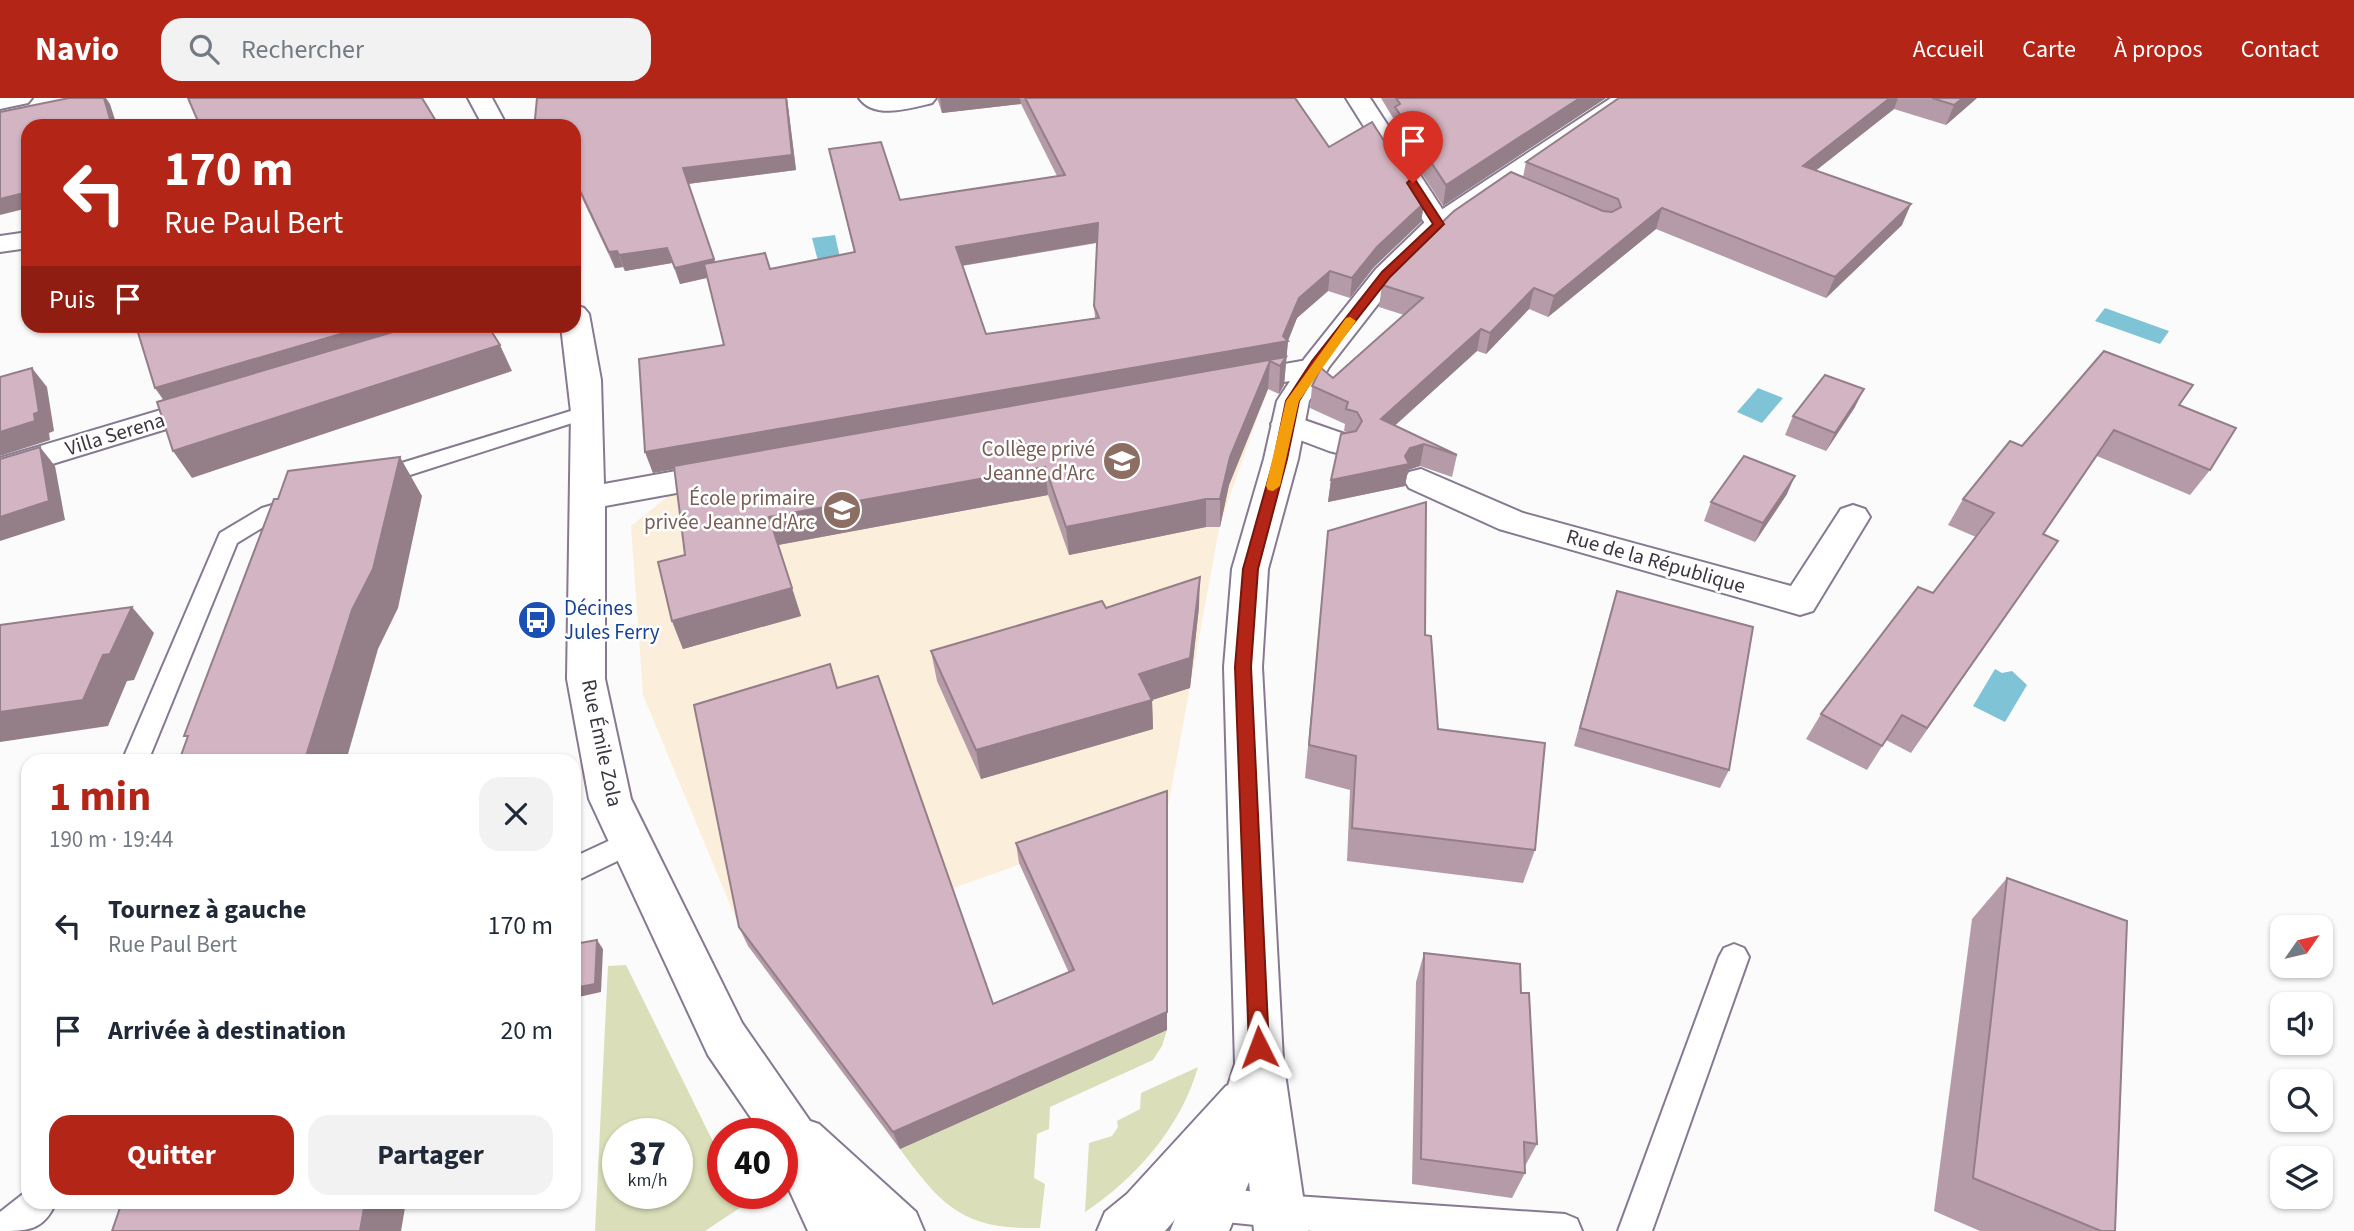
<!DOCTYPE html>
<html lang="fr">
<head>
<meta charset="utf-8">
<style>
  body { margin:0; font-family:"Source Sans 3",sans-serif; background:#f2f2f3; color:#1f2937; height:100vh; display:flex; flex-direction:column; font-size:26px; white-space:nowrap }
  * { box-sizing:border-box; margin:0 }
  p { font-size:23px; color:#747a83 }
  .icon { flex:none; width:38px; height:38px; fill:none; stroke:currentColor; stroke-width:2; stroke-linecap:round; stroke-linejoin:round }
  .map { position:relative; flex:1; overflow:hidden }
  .panel { position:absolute; left:21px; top:656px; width:560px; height:455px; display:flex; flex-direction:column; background:#fff; border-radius:21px; box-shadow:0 2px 5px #0004 }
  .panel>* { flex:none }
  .top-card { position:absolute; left:21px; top:21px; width:560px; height:214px; border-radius:21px; box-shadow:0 2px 5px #0004; background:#b32516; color:#fff; overflow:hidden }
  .needle { width:46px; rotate:56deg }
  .fabs { position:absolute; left:2270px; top:817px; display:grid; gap:14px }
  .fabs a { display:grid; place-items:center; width:63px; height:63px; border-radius:14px; background:#fff; box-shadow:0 2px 5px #0004; font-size:35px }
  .speed { position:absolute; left:602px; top:1020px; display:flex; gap:14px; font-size:35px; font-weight:700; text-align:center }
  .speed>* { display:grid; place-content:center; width:91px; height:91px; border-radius:50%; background:#fff; box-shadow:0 2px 5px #0004; line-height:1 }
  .speed small { font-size:18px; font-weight:400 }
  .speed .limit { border:10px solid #d22; background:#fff; color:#111 }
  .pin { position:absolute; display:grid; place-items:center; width:60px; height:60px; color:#fff; margin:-72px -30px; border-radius:50% 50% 50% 0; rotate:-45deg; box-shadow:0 0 7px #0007 }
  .pin .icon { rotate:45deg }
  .me { position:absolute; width:77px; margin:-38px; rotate:357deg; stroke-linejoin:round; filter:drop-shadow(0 0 5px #0008) }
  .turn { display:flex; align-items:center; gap:24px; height:147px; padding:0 28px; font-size:32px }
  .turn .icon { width:91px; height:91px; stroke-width:2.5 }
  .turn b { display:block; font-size:49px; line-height:60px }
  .then { display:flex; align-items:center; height:66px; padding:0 28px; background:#0003; gap:14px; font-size:26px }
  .round { display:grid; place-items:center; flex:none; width:74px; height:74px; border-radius:21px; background:#f2f2f3 }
  .headline { display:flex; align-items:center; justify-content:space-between; height:119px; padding:0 28px }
  h1 { font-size:42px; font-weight:700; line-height:52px; color:#b32516 }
  .cta { display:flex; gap:14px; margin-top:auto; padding:14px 28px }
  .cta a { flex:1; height:80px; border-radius:21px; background:#b32516; color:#fff; font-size:28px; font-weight:700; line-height:80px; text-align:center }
  .cta a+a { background:#f2f2f3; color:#1f2937 }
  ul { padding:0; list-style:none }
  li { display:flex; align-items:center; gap:21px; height:105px; padding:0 28px }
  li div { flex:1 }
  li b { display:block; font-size:26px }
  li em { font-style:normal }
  header { display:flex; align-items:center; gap:42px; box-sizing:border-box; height:98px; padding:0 35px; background:#b32516; color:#fff }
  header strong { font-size:33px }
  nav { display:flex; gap:38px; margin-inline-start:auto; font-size:24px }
  .search { width:490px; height:63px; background:#f2f2f3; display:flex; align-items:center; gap:18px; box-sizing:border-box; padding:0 24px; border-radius:21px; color:#747a83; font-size:26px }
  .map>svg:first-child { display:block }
  .education { fill:#fbefdb }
  .green { fill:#dadfb9; fill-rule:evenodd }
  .water { fill:#7fc3d6 }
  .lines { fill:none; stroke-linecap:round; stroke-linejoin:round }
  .service-casing { stroke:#867992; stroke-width:4 }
  .minor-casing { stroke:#867992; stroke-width:4 }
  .tertiary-casing { stroke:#867992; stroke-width:4 }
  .service { fill:#fff; fill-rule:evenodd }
  .minor { fill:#fff; fill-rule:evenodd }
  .tertiary { fill:#fff; fill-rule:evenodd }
  .wall { fill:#b59ba7; fill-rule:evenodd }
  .shaded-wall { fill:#947e88 }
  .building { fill:#d3b4c2; stroke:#947e88; stroke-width:2; fill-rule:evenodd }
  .route { fill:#b32516; stroke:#74180e; stroke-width:2 }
  .slow { fill:#f59e0b }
  .labels { text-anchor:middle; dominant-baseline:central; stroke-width:5; stroke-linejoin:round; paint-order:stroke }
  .street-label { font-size:21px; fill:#3c3641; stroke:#fff }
  .education-label { font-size:21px; fill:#785e54; stroke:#fff; text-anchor:end }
  .transit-label { font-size:21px; fill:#164399; stroke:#fff; text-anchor:start }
</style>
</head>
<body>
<header>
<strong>Navio</strong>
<div class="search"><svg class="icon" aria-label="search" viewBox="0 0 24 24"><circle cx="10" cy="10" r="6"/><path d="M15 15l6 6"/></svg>Rechercher</div>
<nav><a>Accueil</a><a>Carte</a><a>À propos</a><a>Contact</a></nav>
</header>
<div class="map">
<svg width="2354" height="1133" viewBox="0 0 2354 1133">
  <rect width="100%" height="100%" fill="#fbfbfb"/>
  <polygon class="education" points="1267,293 1220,426 1167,714 951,791 1022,997 900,1051 746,845 643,597 631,428 668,398"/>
  <g class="green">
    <path d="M626 867 723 1064V1096H738L744 1107 705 1133H595L608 868ZM618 1036H677V1096H618Z"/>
    <path d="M1167 932 1162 948 1153 962 1050 1009 1049 1031 1037 1036 1034 1080 1045 1086 1040 1130C964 1132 942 1109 900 1051Z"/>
    <path d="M1198 969C1181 1029 1136 1080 1085 1114L1089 1045 1112 1038 1118 1029 1117 1023 1140 1011 1141 995Z"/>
  </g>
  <g class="water">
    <polygon points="835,137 840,160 818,163 812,140"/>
    <polygon points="2105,210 2169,233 2160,246 2095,223"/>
    <polygon points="1758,290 1783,300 1762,325 1737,314"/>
    <polygon points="1995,571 2002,575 2012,573 2027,587 2005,624 1973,608"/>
  </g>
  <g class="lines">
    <defs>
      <g id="service">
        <polygon points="587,308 594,310 597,314 594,318 385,385 369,385 366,380 369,375"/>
        <polygon points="299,399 307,401 310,406 307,411 278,420 237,445 148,663 122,663 220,435 262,410"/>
        <polygon points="630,733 640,736 644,744 640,752 574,784 574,759"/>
        <polygon points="1734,846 1744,850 1749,859 1652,1133 1618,1133 1719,859 1724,850"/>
        <polygon points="1216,1089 1280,1097 1565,1116 1577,1121 1582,1133 1312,1133 1216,1123 1204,1118 1199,1106 1204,1094"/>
        <path d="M28 1092V1104H56C44 1133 27 1133 0 1133V1114Z"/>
      </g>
      <g id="minor">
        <polygon points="0,0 32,0 28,5 0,11"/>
        <polygon points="468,0 492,0 507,28 483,28"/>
        <path d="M859 0H936L932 5C911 10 874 22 859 0Z"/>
        <polygon points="1346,0 1370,0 1452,126 1449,132 1429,132"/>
        <polygon points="28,134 28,150 0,154 0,138"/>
        <polygon points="574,207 584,210 589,216 601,282 604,386 726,364 738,367 743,375 738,383 726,386 605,408 605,581 631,701 742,925 810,1023 819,1026 916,1114 924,1133 808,1133 782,1076 782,1036 762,1036 708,957 589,701 567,581 571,314 561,228 574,228"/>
        <polygon points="1313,261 1324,263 1328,270 1324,277 1233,293 1222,291 1217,284 1222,277 1233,275"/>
        <polygon points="211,297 222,300 227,307 222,314 0,382 0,360"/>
        <polygon points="1287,316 1353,339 1357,346 1353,353 1341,356 1329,353 1276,333 1271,326 1276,319"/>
        <polygon points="1421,371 1523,415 1791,488 1841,411 1853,407 1865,411 1870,419 1813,513 1800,517 1499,431 1409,390 1404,382 1409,374"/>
        <polygon points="1244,981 1262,988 1269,1005 1262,1022 1165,1133 1097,1133 1105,1114 1127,1096 1226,988"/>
      </g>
      <polygon id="tertiary" points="1611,0 1639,0 1449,132 1396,183 1329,269 1309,303 1298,361 1268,471 1262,569 1283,962 1308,1133 1254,1133 1249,1084 1229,1133 1170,1133 1178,1114 1194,1092 1235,966 1224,569 1232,471 1264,361 1277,303 1305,260 1376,171 1429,120"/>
    </defs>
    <use href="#service" class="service-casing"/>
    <use href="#minor" class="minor-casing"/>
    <use href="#tertiary" class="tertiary-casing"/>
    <use href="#service" class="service"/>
    <use href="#minor" class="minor"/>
    <use href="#tertiary" class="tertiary"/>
  </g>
  <g class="wall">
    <path d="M537 0H787L796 72 688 86 715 164 765 155 770 171 854 154 829 51 881 44 900 102 1057 78 1021 6 942 15 937 0H1295L1329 49 1372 24 1424 105 1421 124 1374 169 1350 200 1328 193 1297 220 1288 242 1284 287 1279 296 1268 291 1229 387 1220 429H1206L1069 457 1048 397 778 447 801 518 683 551 672 523 658 464 685 457 674 371 653 375 645 354 639 261 724 247 707 180 680 186 672 165 625 173 623 169 615 170 574 83V28H538L535 21ZM1097 145 1094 208 1095 220 986 236 962 168Z"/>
    <polygon points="1381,0 1606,0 1443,108 1392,29 1393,20"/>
    <polygon points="1619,0 1977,0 1946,27 1894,11 1815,73 1902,127 1826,200 1656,131 1548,219 1529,211 1486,256 1477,253 1395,327 1457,357 1452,379 1420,368 1408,372 1405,388 1328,404 1331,382 1348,335 1344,333 1345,326 1310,310 1312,288 1333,280 1404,217 1379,209 1382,187 1523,79 1526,64"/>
    <polygon points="2179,307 2210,372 2190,397 2097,358 2044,436 2058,443 1911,655 1886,642 1867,672 1806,641 1821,616 1933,495 1976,439 1948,427 1963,401 2022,348"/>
    <polygon points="1855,309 1826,353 1785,337 1793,318"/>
    <polygon points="1787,396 1755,444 1704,423 1711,404"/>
    <polygon points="1328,433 1425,537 1438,631 1535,752 1523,785 1347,763 1350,692 1305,680"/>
    <polygon points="1617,493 1729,672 1720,690 1574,648 1611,512"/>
    <polygon points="1199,509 1190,590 1152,602 1153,631 981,681 937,583 931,553 1106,510"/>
    <polygon points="837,590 993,906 1069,875 1019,765 1016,745 1167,932 900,1051 748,848 739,829"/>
    <polygon points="2007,780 2115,1133 1980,1133 1934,1113 1972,821"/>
    <polygon points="1424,855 1521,895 1537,1046 1524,1070 1525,1075 1512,1100 1412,1086 1416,884"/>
  </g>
  <g class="shaded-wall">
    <polygon points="104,0 106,0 110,6 117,28 112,28"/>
    <polygon points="786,0 787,0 796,72 687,86 683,70"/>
    <polygon points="940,0 1020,0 1021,6 942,15"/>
    <polygon points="1580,0 1606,0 1443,108 1446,87"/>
    <polygon points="1890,0 1898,0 1894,11 1795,89 1803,68"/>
    <polygon points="1963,0 1977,0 1946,27 1954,7"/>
    <polygon points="28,94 28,110 0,117 0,101"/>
    <polygon points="1424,105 1421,124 1374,169 1350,200 1352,180 1377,149"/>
    <polygon points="1911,106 1902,127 1826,200 1835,179"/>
    <polygon points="1662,110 1656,131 1548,219 1554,198"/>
    <polygon points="1098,125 1099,144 959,168 956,149"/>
    <polygon points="667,150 672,165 625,173 619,157"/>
    <polygon points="617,153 623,169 615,170 609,154"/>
    <polygon points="714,161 719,177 680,186 675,170"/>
    <polygon points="1330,173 1328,193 1297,220 1288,243 1284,287 1279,296 1280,268 1270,263 1268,291 1229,387 1220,429 1220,401 1230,359 1269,266 653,375 645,354 1283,238 1299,200"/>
    <polygon points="1534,190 1529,211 1486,256 1490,235"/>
    <polygon points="368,228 434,228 167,307 155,290"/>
    <polygon points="1481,231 1477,253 1378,343 1381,321"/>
    <polygon points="500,247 512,273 192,380 173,353"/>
    <polygon points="32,270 47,289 54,333 49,335 50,342 0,358 0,334 34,316"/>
    <polygon points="1864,291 1855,309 1826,353 1835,335"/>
    <polygon points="1424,346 1420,368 1408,372 1405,388 1328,404 1331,382 1405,358 1410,350"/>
    <polygon points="40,349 55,368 65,422 0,443 0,419"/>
    <polygon points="400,359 422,398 398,510 378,551 346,663 310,663 306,658"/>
    <polygon points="1045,369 1048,397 778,447 769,419"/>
    <polygon points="1795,378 1787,396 1755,444 1763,425"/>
    <polygon points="1206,401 1206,429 1069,457 1066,429"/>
    <polygon points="1200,479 1199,509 1190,590 1149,603 1152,602 1153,631 981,681 976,652 1139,576"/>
    <polygon points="792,490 801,518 683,551 672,523"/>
    <polygon points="132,509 154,535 134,582 127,583 108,628 0,644 0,614 103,557"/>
    <polygon points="1167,693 1167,932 900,1051 893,1034 1167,914"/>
    <polygon points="597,842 603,851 601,894 574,900 574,890"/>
    <polygon points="365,1104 406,1104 401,1133 360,1133"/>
  </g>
  <g class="building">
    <polygon points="69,0 104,0 112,28 28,28 28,94 0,101 0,14"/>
    <polygon points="188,0 422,0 439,28 200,28"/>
    <polygon points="537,0 786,0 792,57 683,70 714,161 675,170 667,150 619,157 617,153 609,154 574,80 574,28 539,28 535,21"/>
    <path d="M1025 0H1295L1329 49 1372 24 1424 105 1377 149 1352 180 1330 173 1299 200 1283 238 1288 243 645 354 639 261 724 247 704 166 765 155 770 171 855 154 829 51 881 44 900 102 1065 77ZM1098 125 1094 208 1099 220 986 236 956 149Z"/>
    <polygon points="1396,0 1580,0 1446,87 1395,9 1400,6"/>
    <polygon points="1619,0 1890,0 1803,68 1911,106 1835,179 1662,110 1554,198 1534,190 1490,235 1481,231 1381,321 1457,357 1424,346 1410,350 1405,358 1409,366 1331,382 1341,336 1356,333 1362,323 1357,314 1346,311 1348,304 1312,288 1321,270 1333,280 1423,200 1382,187 1401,163 1454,113 1511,74 1603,113 1612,114 1621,109 1618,101 1526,64"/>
    <polygon points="1932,0 1963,0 1954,7"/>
    <polygon points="136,228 368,228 155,290"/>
    <polygon points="413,228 488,228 500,247 173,353 157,304"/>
    <polygon points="2104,253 2193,287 2179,307 2236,330 2210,372 2114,332 2043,436 2058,443 1927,630 1902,617 1882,648 1821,616 1918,489 1933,495 1994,415 1963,401 2010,343 2022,348"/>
    <polygon points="1286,259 1280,268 1270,263 1230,359 1220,401 1206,401 1066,429 1045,369 769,419 792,490 672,523 658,464 685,457 674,368"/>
    <polygon points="32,270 39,314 34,316 35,323 0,334 0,279"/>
    <polygon points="1825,277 1864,291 1835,335 1793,318"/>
    <polygon points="40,349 49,403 0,419 0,361"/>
    <polygon points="1744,358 1795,378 1763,425 1711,404"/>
    <polygon points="400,359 373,471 352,512 306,658 313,663 179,663 188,638 184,638 274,401 278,401 288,373"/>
    <polygon points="1426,404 1425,537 1431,538 1438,631 1545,645 1535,752 1352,730 1356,658 1309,647 1328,433"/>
    <polygon points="1200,479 1190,560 1139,576 1152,602 976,652 931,553 1102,503 1106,510"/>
    <polygon points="1617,493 1753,529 1729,672 1580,630"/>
    <polygon points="132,509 110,556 103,557 83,602 0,614 0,527"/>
    <polygon points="830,566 837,590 878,578 993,906 1074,872 1016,745 1167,693 1167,914 893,1034 739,829 694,607"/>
    <polygon points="2007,780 2127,823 2115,1133 2101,1133 1973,1080"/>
    <polygon points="597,842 595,886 574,890 574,846"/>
    <polygon points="1424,855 1520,866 1521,895 1529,895 1537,1046 1524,1044 1525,1075 1421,1061"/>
    <polygon points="122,1104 365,1104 360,1133 112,1133"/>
  </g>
  <polygon class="route" points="1409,83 1416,83 1444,126 1390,179 1321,267 1299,303 1287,361 1258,471 1251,569 1269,949 1266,955 1259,958 1251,955 1249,949 1235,569 1243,471 1274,361 1286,303 1312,263 1382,174 1433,126 1407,85"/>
  <polygon class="slow" points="1350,219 1356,223 1299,303 1280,388 1273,393 1268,392 1266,388 1286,303 1346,220"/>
  <defs>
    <symbol id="school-disc" viewBox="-11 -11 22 22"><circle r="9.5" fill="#8d6e63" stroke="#fff"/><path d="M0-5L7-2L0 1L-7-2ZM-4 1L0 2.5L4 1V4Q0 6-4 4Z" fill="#fff"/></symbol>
    <symbol id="bus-disc" viewBox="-11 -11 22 22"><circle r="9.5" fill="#1a4fb4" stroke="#fff"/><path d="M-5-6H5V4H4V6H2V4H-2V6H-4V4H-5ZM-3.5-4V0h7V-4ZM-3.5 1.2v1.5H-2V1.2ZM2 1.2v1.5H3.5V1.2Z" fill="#fff"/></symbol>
  </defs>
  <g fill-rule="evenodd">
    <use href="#school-disc" x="1100" y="341" width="44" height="44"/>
    <use href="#school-disc" x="820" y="390" width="44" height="44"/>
    <use href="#bus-disc" x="515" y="500" width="44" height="44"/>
  </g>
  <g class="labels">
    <g class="street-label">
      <text transform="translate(115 336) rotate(-17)">Villa Serena</text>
      <text transform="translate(1656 463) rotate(16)">Rue de la République</text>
      <text transform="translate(602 645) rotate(78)">Rue Émile Zola</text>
    </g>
    <g class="education-label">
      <text x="1095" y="351">Collège privé<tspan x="1095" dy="24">Jeanne d'Arc</tspan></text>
      <text x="815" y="400">École primaire<tspan x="815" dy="24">privée Jeanne d'Arc</tspan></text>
    </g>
    <g class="transit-label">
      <text x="564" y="510">Décines<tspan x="564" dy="24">Jules Ferry</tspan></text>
    </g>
  </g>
</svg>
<div class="fabs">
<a><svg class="needle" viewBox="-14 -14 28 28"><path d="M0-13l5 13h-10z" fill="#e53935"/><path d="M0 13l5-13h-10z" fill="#747a83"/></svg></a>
<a><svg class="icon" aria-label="sound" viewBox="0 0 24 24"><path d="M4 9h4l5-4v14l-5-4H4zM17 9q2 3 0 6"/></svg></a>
<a><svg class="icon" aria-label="search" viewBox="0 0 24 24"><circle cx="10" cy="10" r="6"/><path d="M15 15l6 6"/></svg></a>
<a><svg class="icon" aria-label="layers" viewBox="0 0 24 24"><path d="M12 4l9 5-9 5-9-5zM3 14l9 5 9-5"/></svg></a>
</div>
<div class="speed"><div>37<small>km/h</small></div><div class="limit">40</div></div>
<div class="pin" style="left:1413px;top:85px;background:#d93025"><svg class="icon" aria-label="arrive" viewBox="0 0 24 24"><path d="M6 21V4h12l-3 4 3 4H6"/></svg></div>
<svg class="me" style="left:1259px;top:949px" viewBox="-20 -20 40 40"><path d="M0-17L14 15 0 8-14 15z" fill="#b32516" stroke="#fff" stroke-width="4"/></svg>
<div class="top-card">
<div class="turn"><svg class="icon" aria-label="left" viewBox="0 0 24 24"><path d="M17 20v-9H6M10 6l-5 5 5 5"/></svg><div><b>170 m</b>Rue Paul Bert</div></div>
<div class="then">Puis<svg class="icon" aria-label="arrive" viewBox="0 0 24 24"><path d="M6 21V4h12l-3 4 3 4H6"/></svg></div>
</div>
<section class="panel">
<div class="headline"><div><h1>1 min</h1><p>190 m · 19:44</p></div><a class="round"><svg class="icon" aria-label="close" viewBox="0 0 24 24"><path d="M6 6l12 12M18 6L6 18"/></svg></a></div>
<ul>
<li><svg class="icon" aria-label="left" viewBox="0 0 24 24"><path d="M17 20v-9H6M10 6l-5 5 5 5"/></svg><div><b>Tournez à gauche</b><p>Rue Paul Bert</p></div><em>170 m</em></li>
<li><svg class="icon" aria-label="arrive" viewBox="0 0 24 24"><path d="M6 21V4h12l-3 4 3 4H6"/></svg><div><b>Arrivée à destination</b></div><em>20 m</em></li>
</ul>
<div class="cta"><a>Quitter</a><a>Partager</a></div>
</section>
</div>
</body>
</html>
